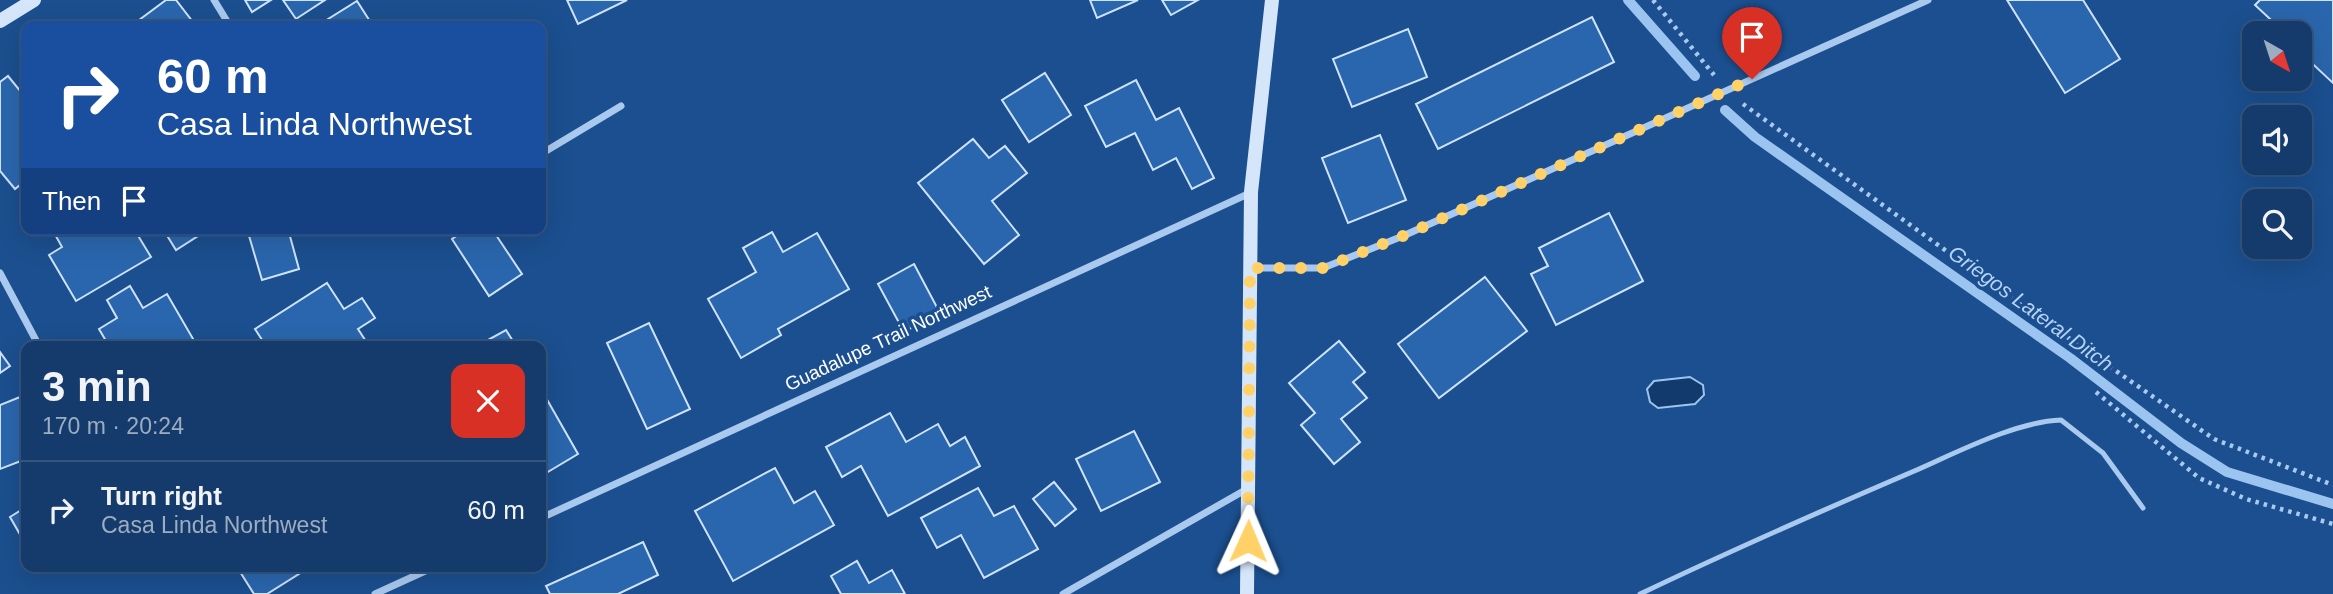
<!DOCTYPE html>
<html lang="en">
<head>
<meta charset="utf-8">
<style>
  body { margin:0; font-family:Helvetica,sans-serif; background:#214673; color:#f1f3f6; height:100vh; display:flex; flex-direction:column; font-size:26px; white-space:nowrap }
  * { box-sizing:border-box; margin:0 }
  p { font-size:23px; color:#9dadc1 }
  .icon { flex:none; width:38px; height:38px; fill:none; stroke:currentColor; stroke-width:2; stroke-linecap:round; stroke-linejoin:round }
  .map { position:relative; flex:1; overflow:hidden }
  .details { position:absolute; left:21px; top:341px; width:525px; height:231px; display:flex; flex-direction:column; background:#143b6b; border-radius:14px; box-shadow:0 7px 28px #0002,0 0 0 2px #33557e }
  .details>* { flex:none }
  .guide { position:absolute; left:21px; top:21px; width:525px; height:214px; border-radius:14px; box-shadow:0 7px 28px #0002,0 0 0 2px #33557e; background:#1a4fa0; color:#fff; overflow:hidden }
  .needle { width:46px; rotate:141deg }
  .buttons { position:absolute; left:2242px; top:21px; display:grid; gap:14px }
  .buttons a { display:grid; place-items:center; width:70px; height:70px; border-radius:14px; background:#143b6b; box-shadow:0 7px 28px #0002,0 0 0 2px #33557e; font-size:35px }
  .pin { position:absolute; display:grid; place-items:center; width:60px; height:60px; color:#fff; margin:-72px -30px; border-radius:50% 50% 50% 0; rotate:-45deg; box-shadow:0 0 7px #0007 }
  .pin .icon { rotate:45deg }
  .me { position:absolute; width:77px; margin:-38px; rotate:1deg; stroke-linejoin:round; filter:drop-shadow(0 0 5px #0008) }
  .turn { display:flex; align-items:center; gap:24px; height:147px; padding:0 21px; font-size:32px }
  .turn .icon { width:91px; height:91px; stroke-width:2.5 }
  .turn b { display:block; font-size:49px; line-height:60px }
  .then { display:flex; align-items:center; height:66px; padding:0 21px; background:#0003; gap:14px; font-size:26px }
  .round { display:grid; place-items:center; flex:none; width:74px; height:74px; border-radius:14px; background:#214673 }
  .headline { display:flex; align-items:center; justify-content:space-between; height:119px; padding:0 21px }
  h1 { font-size:42px; font-weight:700; line-height:52px }
  ul { padding:0; list-style:none }
  li { display:flex; align-items:center; gap:21px; height:98px; padding:0 21px; border-top:2px solid #33557e }
  li div { flex:1 }
  li b { display:block; font-size:26px }
  li em { font-style:normal }
  .map>svg:first-child { display:block }
  .water { fill:#123a6d; stroke:#9cc4f0; stroke-width:2 }
  .lines { fill:none; stroke-linecap:round; stroke-linejoin:round }
  .stream { stroke:#9cc4f0; stroke-width:10 }
  .building { fill:#2a66ad; stroke:#cfe3fa; stroke-width:2 }
  .path { stroke:#a9c9ee; stroke-width:4.5; stroke-dasharray:3.5 5; stroke-linecap:butt }
  .lane { stroke:#a9c9ee; stroke-width:5 }
  .street { stroke:#a9c9ee; stroke-width:7 }
  .secondary { stroke:#d6e6fa; stroke-width:14 }
  .route { stroke:#ffd166; stroke-width:12; stroke-dasharray:0 21.6 }
  .labels { text-anchor:middle; dominant-baseline:central; stroke-width:7; stroke-linejoin:round; paint-order:stroke }
  .street-label { font-size:19px; fill:#fff; stroke:#1b4f8f }
  .water-label { font-size:21px; font-style:italic; fill:#b5d3f5; stroke:#1b4f8f }
</style>
</head>
<body>
<div class="map">
<svg width="2333" height="594" viewBox="0 0 2333 594">
  <rect width="100%" height="100%" fill="#1b4f8f"/>
  <polygon class="water" points="1690,377 1703,385 1704,395 1695,404 1658,408 1650,402 1647,389 1654,381"/>
  <g class="lines">
    <g class="stream">
      <polyline points="1628,0 1695,76"/>
      <polyline points="1725,110 1755,137 2070,358 2181,443 2227,472 2333,504"/>
    </g>
  </g>
  <g class="building">
    <polygon points="166,0 176,0 196,26 131,26"/>
    <polygon points="245,0 271,0 252,12"/>
    <polygon points="283,0 325,0 296,19"/>
    <polygon points="567,0 627,0 578,24"/>
    <polygon points="1090,0 1138,0 1097,18"/>
    <polygon points="1162,0 1198,0 1171,15"/>
    <polygon points="2007,0 2083,0 2120,59 2065,93"/>
    <polygon points="2260,0 2333,0 2333,83 2300,52 2300,33 2285,33 2255,5"/>
    <polygon points="357,1 373,26 317,26"/>
    <polygon points="1592,17 1614,62 1438,149 1416,104"/>
    <polygon points="1408,29 1427,77 1352,107 1333,59"/>
    <polygon points="1045,73 1071,115 1029,142 1002,100"/>
    <polygon points="8,76 26,98 26,180 15,189 0,171 0,82"/>
    <polygon points="1136,80 1156,120 1179,108 1214,178 1192,189 1176,158 1153,170 1135,133 1106,147 1085,106"/>
    <polygon points="1380,135 1406,200 1348,223 1322,158"/>
    <polygon points="973,139 989,158 1005,146 1027,173 992,201 1019,235 984,264 918,183"/>
    <polygon points="1609,213 1643,281 1556,325 1531,274 1548,266 1539,248"/>
    <polygon points="52,229 134,229 151,257 76,301 49,255 62,247"/>
    <polygon points="163,229 209,229 176,250"/>
    <polygon points="247,229 288,229 299,269 262,280"/>
    <polygon points="467,229 492,229 522,274 489,296 452,239"/>
    <polygon points="772,232 783,252 817,233 849,289 778,329 781,335 741,358 708,299 756,272 743,248"/>
    <polygon points="914,264 940,313 904,332 878,284"/>
    <polygon points="1485,277 1527,331 1439,398 1398,344"/>
    <polygon points="327,283 344,309 362,298 375,318 358,329 369,346 266,346 255,329"/>
    <polygon points="130,286 143,308 167,294 196,344 109,346 99,329 117,318 107,300"/>
    <polygon points="649,323 690,409 647,429 607,343"/>
    <polygon points="506,330 516,346 477,346"/>
    <polygon points="1339,341 1365,372 1353,382 1367,398 1341,419 1360,442 1334,464 1301,425 1315,413 1289,383"/>
    <polygon points="0,352 10,366 0,373"/>
    <polygon points="541,389 578,454 541,476"/>
    <polygon points="25,395 26,459 0,469 0,405"/>
    <polygon points="890,413 906,442 938,424 950,446 965,437 980,466 888,516 861,466 842,477 826,447"/>
    <polygon points="1134,431 1160,482 1101,511 1076,459"/>
    <polygon points="775,468 794,503 815,491 834,525 733,581 695,511"/>
    <polygon points="1054,482 1076,509 1055,526 1033,499"/>
    <polygon points="978,488 994,516 1014,506 1038,549 984,578 961,535 937,548 921,518"/>
    <polygon points="26,507 26,545 10,517"/>
    <polygon points="643,542 658,575 618,594 550,594 546,586"/>
    <polygon points="857,561 869,583 892,570 905,594 841,594 831,576"/>
    <polygon points="237,567 310,567 267,594 254,594"/>
  </g>
  <g class="lines">
    <g class="path">
      <polyline points="1653,0 1714,75"/>
      <polyline points="1743,104 2021,305 2214,439 2333,485"/>
      <polyline points="2096,392 2199,478 2246,499 2333,524"/>
    </g>
    <path class="lane" d="M1640 594C1730 551 1821 511 1912 472 1956 453 2014 422 2061 420L2103 453 2143 508"/>
    <g class="street">
      <polyline points="214,0 230,26"/>
      <polyline points="541,154 621,106"/>
      <polyline points="1251,268 1323,268 1403,236 1928,0"/>
      <polyline points="0,273 39,346"/>
      <polyline points="541,518 1250,193"/>
      <polyline points="375,594 434,567"/>
      <polyline points="1063,594 1247,489"/>
    </g>
    <g class="secondary">
      <polyline points="0,21 34,0"/>
      <polyline points="1247,594 1251,192 1272,0"/>
    </g>
  </g>
  <g class="lines">
    <polyline class="route" points="1248,541 1250,268 1323,268 1403,236 1752,79"/>
  </g>
  <g class="labels">
    <g class="street-label">
      <text transform="translate(888 338) rotate(-25)">Guadalupe Trail Northwest</text>
    </g>
    <g class="water-label">
      <text transform="translate(2031 308) rotate(36)">Griegos Lateral Ditch</text>
    </g>
  </g>
</svg>
<div class="buttons">
<a><svg class="needle" viewBox="-14 -14 28 28"><path d="M0-13l5 13h-10z" fill="#e53935"/><path d="M0 13l5-13h-10z" fill="#9dadc1"/></svg></a>
<a><svg class="icon" aria-label="sound" viewBox="0 0 24 24"><path d="M4 9h4l5-4v14l-5-4H4zM17 9q2 3 0 6"/></svg></a>
<a><svg class="icon" aria-label="search" viewBox="0 0 24 24"><circle cx="10" cy="10" r="6"/><path d="M15 15l6 6"/></svg></a>
</div>
<div class="pin" style="left:1752px;top:79px;background:#d93025"><svg class="icon" aria-label="arrive" viewBox="0 0 24 24"><path d="M6 21V4h12l-3 4 3 4H6"/></svg></div>
<svg class="me" style="left:1248px;top:541px" viewBox="-20 -20 40 40"><path d="M0-17L14 15 0 8-14 15z" fill="#ffd166" stroke="#fff" stroke-width="4"/></svg>
<div class="guide">
<div class="turn"><svg class="icon" aria-label="right" viewBox="0 0 24 24"><path d="M7 20v-9h11M14 6l5 5-5 5"/></svg><div><b>60 m</b>Casa Linda Northwest</div></div>
<div class="then">Then<svg class="icon" aria-label="arrive" viewBox="0 0 24 24"><path d="M6 21V4h12l-3 4 3 4H6"/></svg></div>
</div>
<section class="details">
<div class="headline"><div><h1>3 min</h1><p>170 m · 20:24</p></div><a class="round" style="background:#d93025;color:#fff"><svg class="icon" aria-label="close" viewBox="0 0 24 24"><path d="M6 6l12 12M18 6L6 18"/></svg></a></div>
<ul>
<li><svg class="icon" aria-label="right" viewBox="0 0 24 24"><path d="M7 20v-9h11M14 6l5 5-5 5"/></svg><div><b>Turn right</b><p>Casa Linda Northwest</p></div><em>60 m</em></li>
</ul>
</section>
</div>
</body>
</html>
